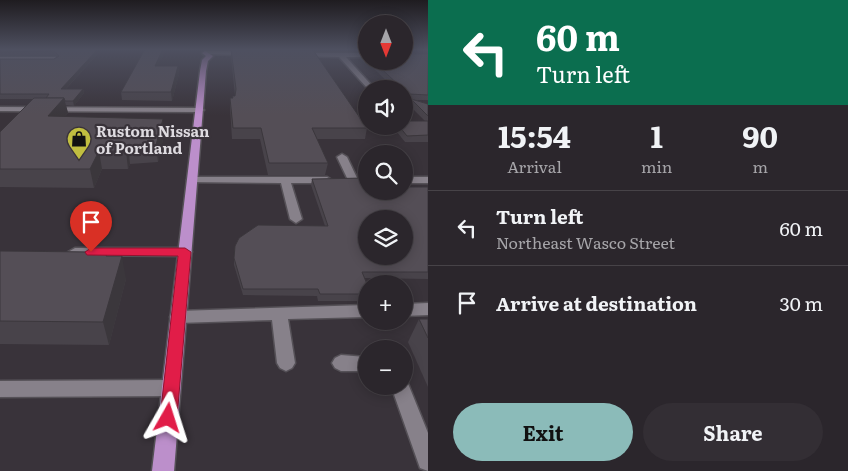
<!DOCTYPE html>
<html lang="en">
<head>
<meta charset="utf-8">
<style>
  body { margin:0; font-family:Literata,serif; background:#332e34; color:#f1f3f6; height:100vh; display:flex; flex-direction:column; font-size:19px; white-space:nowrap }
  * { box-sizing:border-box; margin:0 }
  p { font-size:16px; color:#a6a5a9 }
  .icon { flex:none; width:28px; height:28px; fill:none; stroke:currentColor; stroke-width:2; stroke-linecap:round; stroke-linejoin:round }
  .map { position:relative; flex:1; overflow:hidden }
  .sheet { display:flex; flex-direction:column; background:#2b262c; width:420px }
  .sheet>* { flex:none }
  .banner { background:#0b6e4f; color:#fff; overflow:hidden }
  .needle { width:32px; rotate:180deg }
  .tools { position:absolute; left:358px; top:15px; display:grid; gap:10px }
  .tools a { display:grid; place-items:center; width:55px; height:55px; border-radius:50%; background:#2b262c; box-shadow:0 2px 12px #0003,0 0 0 1px #474348; font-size:25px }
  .pin { position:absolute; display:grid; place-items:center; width:42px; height:42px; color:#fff; margin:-51px -21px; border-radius:50% 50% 50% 0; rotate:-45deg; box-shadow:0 0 5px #0007 }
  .pin .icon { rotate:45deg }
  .me { position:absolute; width:55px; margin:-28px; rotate:6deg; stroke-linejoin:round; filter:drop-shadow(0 0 4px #0008) }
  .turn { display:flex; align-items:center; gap:18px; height:105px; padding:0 25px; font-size:22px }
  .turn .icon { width:65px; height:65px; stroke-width:2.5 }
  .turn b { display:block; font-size:35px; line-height:42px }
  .eta { display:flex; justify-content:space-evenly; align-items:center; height:85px; text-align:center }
  .eta b { font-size:30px; font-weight:700; line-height:35px }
  .action { display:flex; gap:10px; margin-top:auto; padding:10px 25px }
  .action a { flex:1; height:58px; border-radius:30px; background:#8bbbb9; color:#111; font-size:20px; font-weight:700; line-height:58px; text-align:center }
  .action a+a { background:#332e34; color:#f1f3f6 }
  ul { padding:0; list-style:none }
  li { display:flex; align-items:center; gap:15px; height:75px; padding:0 25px; border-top:1px solid #474348 }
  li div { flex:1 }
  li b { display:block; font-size:19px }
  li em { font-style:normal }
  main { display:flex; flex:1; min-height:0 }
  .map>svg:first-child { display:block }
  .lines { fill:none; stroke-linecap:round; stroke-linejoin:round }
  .minor-casing { stroke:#555157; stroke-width:3 }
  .major-casing { stroke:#555157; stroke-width:3 }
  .minor { fill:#87818a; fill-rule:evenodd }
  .major { fill:#bc8fcb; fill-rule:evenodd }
  .wall { fill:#48434a }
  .shaded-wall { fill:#3b373c }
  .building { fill:#544e56; stroke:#3b373c; fill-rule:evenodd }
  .route { fill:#e11d48; stroke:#92132f }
  .labels { text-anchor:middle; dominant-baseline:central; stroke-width:4.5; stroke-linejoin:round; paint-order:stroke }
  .far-poi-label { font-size:15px; font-weight:bold; fill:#dedbe0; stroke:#39333a; text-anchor:start }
</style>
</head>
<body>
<main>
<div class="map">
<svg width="428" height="471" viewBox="0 0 428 471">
  <rect width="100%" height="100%" fill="#39333a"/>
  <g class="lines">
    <defs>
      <g id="minor">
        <polygon points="205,51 246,51 249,53 246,55 203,54"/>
        <polygon points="301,53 366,53 366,57 346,57 375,89 368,89 339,57 299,56"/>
        <polygon points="0,57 55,57 58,59 55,61 0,61"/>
        <polygon points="0,107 200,108 204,110 200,112 0,111"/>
        <polygon points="342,154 347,157 358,180 357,182 349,182 348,180 337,157"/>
        <polygon points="192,177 327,177 332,180 327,183 291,183 302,219 296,223 290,219 281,183 188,182 187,180"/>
        <rect x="404" y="177" width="24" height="6"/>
        <polygon points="75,248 185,248 192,252 185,256 70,255 68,252"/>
        <polygon points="428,303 428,315 404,316 404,304"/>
        <polygon points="366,305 366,317 288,319 295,363 292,368 286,371 280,368 277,363 272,320 178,323 172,321 170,317 172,313 178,311"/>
        <polygon points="341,355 366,357 366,371 341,371 335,368 332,363 335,358"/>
        <polygon points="404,379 406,380 409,386 428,433 428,471 420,468 391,386 404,386"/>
        <polygon points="171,380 178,382 180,388 178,394 171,396 0,397 0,381"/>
      </g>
      <polygon id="major" points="205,51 213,56 208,61 206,71 174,471 152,471 200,71 202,60 206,56 202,53"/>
    </defs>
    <use href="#minor" class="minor-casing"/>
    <use href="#major" class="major-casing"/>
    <use href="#minor" class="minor"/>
    <use href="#major" class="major"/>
  </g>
  <g class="wall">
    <polygon points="0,49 102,49 66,89 83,89 84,93 74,106 66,105 68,113 65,117 164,135 158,162 130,164 128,169 102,169 94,188 0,187 0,132 33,99 0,99 0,59 54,59 57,57 55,55 0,56"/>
    <polygon points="231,49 319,49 318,51 313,50 367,128 365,139 317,139 328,163 325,175 268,175 260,139 232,139 230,108 230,98 232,98 235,96 231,56"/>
    <polygon points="349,49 366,49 366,52 351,51"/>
    <rect x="404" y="49" width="24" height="2"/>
    <polygon points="361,54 366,54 366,61 404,61 404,54 428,54 428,100 416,100 428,104 428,142 405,142 393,127 393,126 404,126 425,121 409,105 410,100 407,100 404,97 404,89 395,89 368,63 365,63 360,59"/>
    <polygon points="159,66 178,66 179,74 172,101 122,100 121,92"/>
    <polygon points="312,179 366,191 428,187 428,279 364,278 366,284 366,301 318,301 317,296 243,295 234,265 234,258 325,226 311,185"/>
    <polygon points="0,251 91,252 91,254 107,254 107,256 126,279 109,345 0,344"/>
    <polygon points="419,319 428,338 428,387 408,342"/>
  </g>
  <g class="shaded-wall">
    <polygon points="98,49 102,49 62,93 61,89"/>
    <polygon points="163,49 166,49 155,74 155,66"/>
    <polygon points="178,66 179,74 172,101 171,92"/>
    <polygon points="83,89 84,93 74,106 73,101"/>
    <polygon points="64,98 68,113 52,133 48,116"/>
    <polygon points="163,119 164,135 158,162 156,145"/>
    <polygon points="128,146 130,164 128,169 126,151"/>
    <polygon points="99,151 102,169 94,188 90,169"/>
    <polygon points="122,256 126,279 109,345 103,322"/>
  </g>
  <g class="building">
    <polygon points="0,49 98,49 61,89 83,89 73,101 65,101 64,98 46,98 49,94 0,94 0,59 54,59 59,56 54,51 0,52"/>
    <polygon points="145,49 163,49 155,66 178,66 171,92 121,92"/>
    <polygon points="231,49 313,50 367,128 312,128 328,163 269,163 261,128 233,128 230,98 233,98 232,96 235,96 236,89"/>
    <polygon points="404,52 404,54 428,54 428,95 409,94 404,90 404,89 403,89 373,61 404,61"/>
    <polygon points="361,54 366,54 366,58"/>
    <polygon points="34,98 64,98 48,116 163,119 156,145 128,146 126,151 99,151 90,169 0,169 0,132"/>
    <polygon points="411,99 428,104 428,116"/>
    <polygon points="404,121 428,121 428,135 407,136 399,126 404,126"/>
    <path d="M366 178V191H404V187H428V272H362L367 284 366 294H320L318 289H243L234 258 235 246 239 238 258 225 328 226 312 179ZM366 219H404V256H366Z"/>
    <polygon points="0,251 91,252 90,254 107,254 106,256 122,256 103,322 0,321"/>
    <polygon points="419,319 428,319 428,338"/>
  </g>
  <linearGradient id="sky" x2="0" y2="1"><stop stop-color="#1f1c20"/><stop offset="0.43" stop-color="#4e5060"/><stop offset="1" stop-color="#4e5060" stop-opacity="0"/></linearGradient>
  <rect width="428" height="115" fill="url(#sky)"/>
  <polygon class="route" points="91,248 185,248 191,252 177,418 175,424 168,427 162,424 160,418 178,256 87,255 85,252"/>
  <defs>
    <symbol id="shop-pin" viewBox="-11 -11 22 30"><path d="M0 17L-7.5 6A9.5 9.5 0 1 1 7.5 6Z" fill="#c1be40" stroke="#39333a"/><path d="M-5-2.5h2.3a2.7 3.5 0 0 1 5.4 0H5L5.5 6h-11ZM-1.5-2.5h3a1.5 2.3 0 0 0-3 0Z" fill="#111"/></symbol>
  </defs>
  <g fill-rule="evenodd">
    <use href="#shop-pin" x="65" y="125" width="28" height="38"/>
  </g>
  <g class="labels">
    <g class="far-poi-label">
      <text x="96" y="130">Rustom Nissan<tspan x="96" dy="17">of Portland</tspan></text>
    </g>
  </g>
</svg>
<div class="tools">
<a><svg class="needle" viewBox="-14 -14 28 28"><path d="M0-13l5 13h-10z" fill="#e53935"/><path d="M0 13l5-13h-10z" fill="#a6a5a9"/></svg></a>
<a><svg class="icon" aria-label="sound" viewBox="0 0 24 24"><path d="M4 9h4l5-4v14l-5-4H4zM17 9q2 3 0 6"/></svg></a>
<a><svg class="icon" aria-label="search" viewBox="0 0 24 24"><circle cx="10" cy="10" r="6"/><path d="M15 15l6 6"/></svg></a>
<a><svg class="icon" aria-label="layers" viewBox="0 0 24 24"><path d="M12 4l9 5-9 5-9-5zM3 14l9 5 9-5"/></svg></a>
<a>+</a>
<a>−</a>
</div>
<div class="pin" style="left:91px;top:252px;background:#d93025"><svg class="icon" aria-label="arrive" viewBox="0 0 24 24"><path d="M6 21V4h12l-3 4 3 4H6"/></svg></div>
<svg class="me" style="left:168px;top:418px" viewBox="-20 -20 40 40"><path d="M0-17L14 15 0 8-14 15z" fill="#e11d48" stroke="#fff" stroke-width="4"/></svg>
</div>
<section class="sheet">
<div class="banner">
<div class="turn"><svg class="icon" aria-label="left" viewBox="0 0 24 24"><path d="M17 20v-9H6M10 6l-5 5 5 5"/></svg><div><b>60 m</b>Turn left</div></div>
</div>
<div class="eta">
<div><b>15:54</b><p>Arrival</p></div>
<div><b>1</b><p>min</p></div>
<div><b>90</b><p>m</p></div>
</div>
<ul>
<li><svg class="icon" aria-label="left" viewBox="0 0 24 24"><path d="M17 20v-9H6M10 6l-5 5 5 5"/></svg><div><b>Turn left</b><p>Northeast Wasco Street</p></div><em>60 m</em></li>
<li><svg class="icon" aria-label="arrive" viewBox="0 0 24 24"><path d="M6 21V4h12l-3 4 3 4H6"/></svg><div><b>Arrive at destination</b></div><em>30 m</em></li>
</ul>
<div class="action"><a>Exit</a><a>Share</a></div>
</section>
</main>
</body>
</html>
